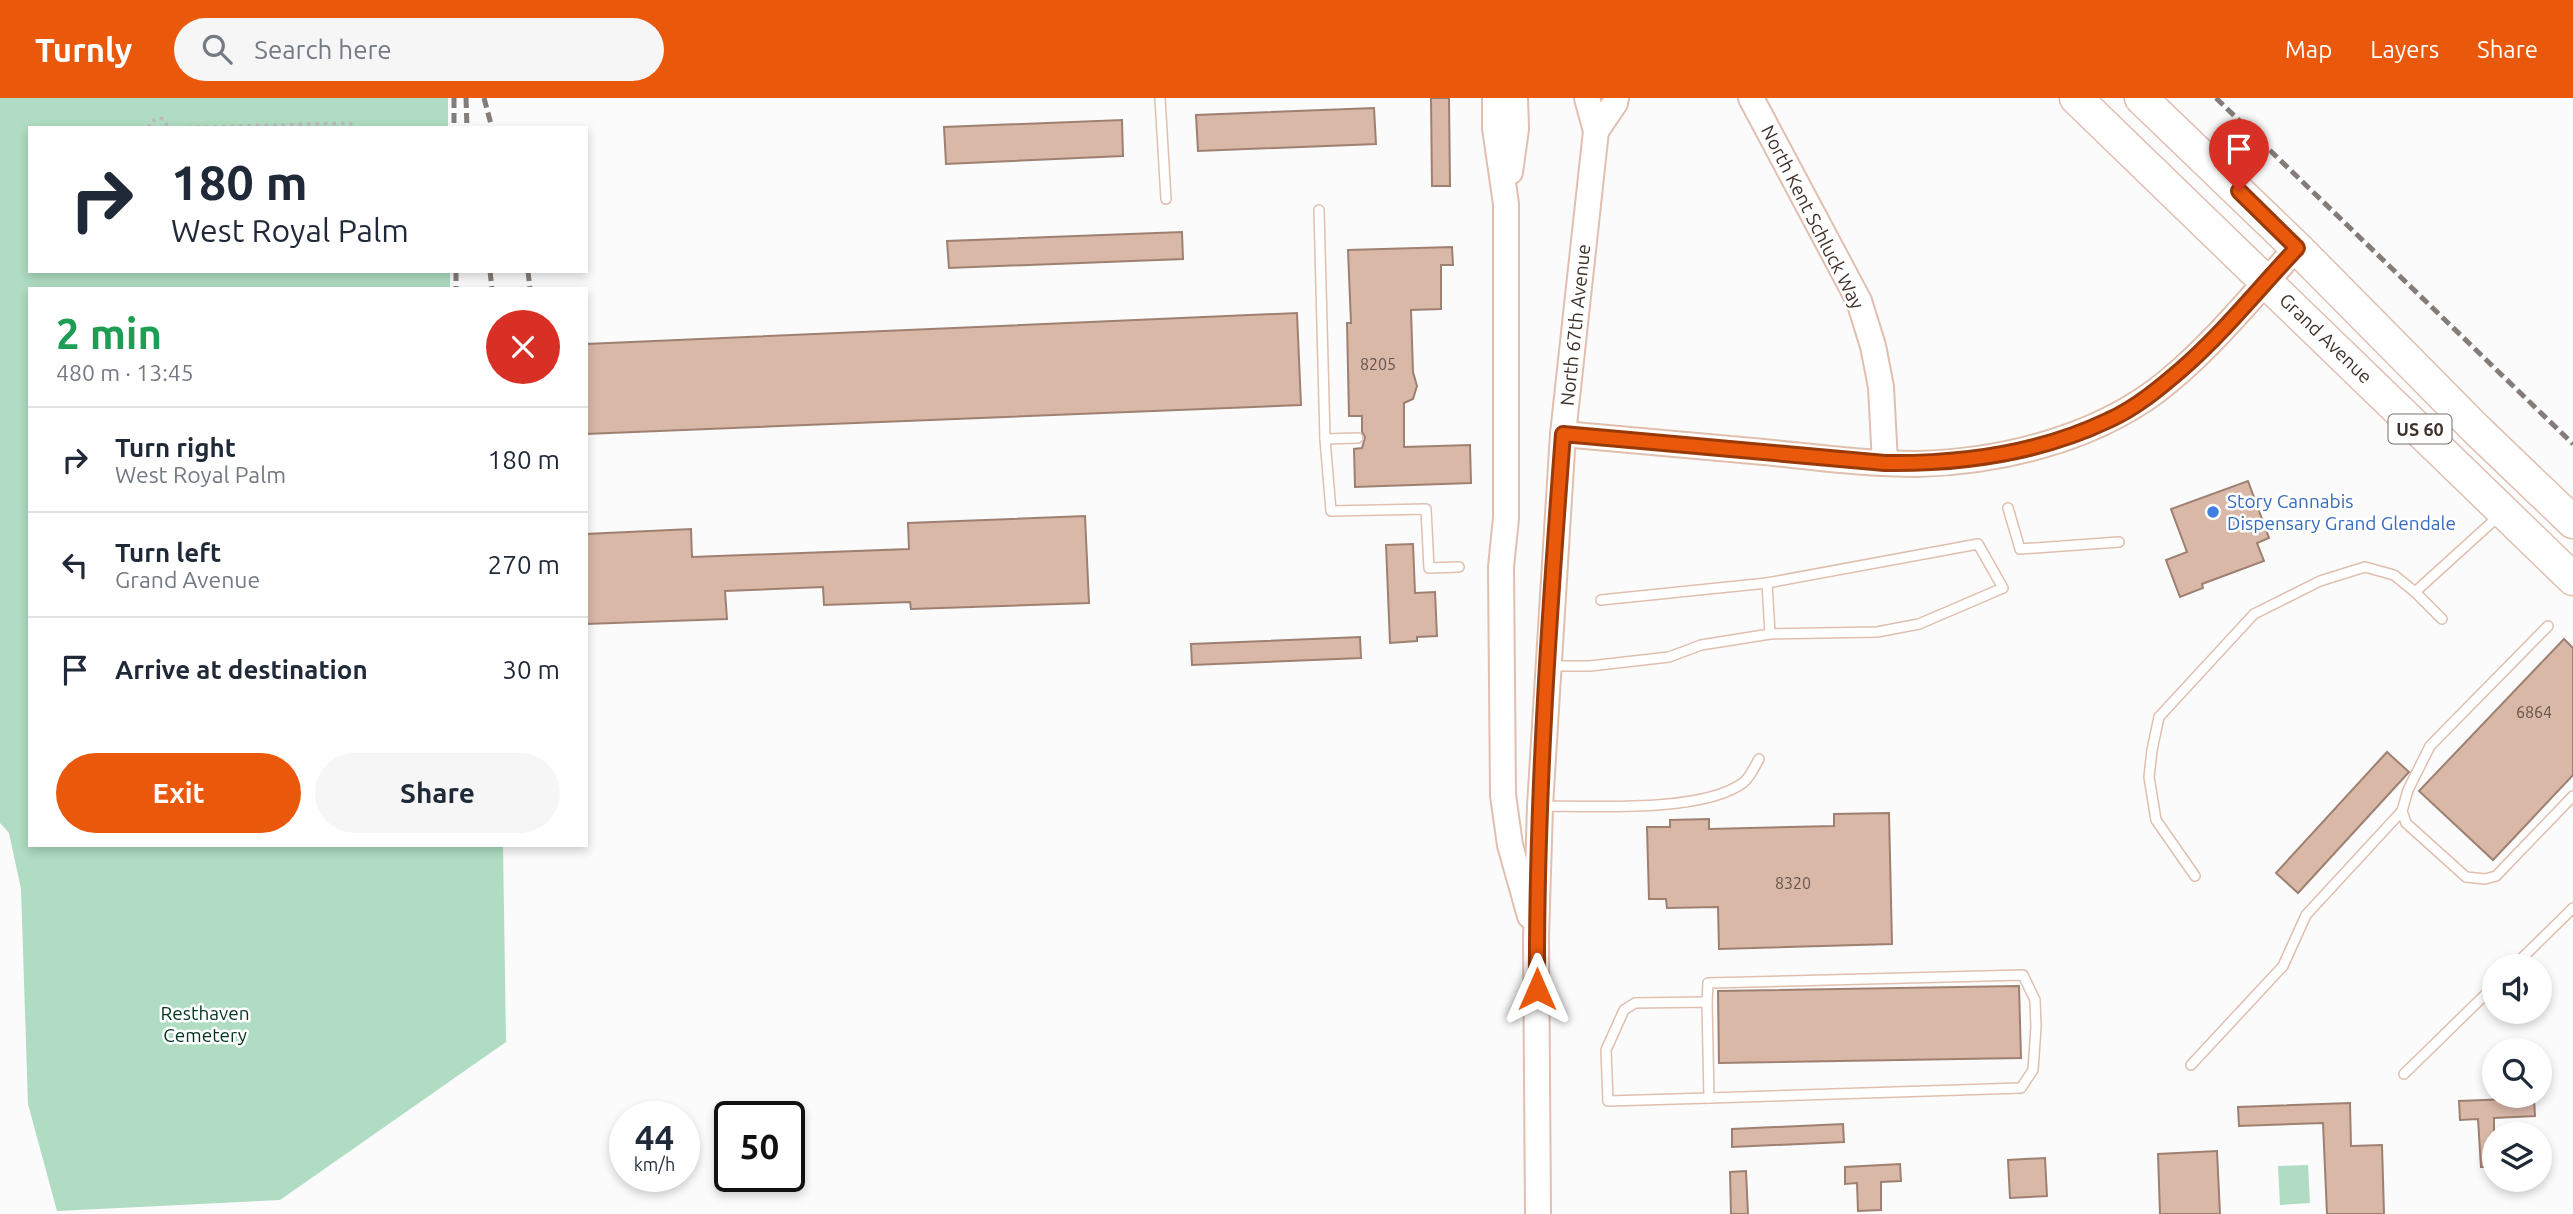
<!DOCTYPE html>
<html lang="en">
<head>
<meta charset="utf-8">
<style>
  body { margin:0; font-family:Ubuntu,sans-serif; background:#f6f6f7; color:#1f2937; height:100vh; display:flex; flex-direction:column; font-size:26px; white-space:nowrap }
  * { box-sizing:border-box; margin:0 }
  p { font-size:23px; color:#747a83 }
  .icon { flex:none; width:38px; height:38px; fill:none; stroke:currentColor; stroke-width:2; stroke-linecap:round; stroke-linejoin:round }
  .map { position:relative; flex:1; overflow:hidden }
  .sheet { position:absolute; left:28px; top:189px; width:560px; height:560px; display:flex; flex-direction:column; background:#fff; border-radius:0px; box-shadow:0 4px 10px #0003 }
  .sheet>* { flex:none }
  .hud { position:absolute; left:28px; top:28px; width:560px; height:147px; border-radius:0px; box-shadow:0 4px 10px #0003; background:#fff; color:#1f2937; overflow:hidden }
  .tools { position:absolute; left:2482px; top:856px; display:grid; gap:14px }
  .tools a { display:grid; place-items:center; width:70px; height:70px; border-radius:50%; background:#fff; box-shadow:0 4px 10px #0003; font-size:35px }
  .speed { position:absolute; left:609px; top:1003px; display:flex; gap:14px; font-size:35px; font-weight:700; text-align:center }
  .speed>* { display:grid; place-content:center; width:91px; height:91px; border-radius:50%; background:#fff; box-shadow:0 4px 10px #0003; line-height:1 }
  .speed small { font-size:18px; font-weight:400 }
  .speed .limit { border:4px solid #111; border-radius:10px; background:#fff; color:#111 }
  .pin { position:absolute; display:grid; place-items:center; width:60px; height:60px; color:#fff; margin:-72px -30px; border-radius:50% 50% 50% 0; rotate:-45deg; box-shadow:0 0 7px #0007 }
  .pin .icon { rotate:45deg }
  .me { position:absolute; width:77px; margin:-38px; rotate:0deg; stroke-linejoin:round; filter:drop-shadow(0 0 5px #0008) }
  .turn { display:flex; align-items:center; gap:24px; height:147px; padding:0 28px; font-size:32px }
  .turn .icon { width:91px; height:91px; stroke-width:2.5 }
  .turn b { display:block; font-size:49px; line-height:60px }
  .round { display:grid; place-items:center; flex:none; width:74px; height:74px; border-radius:37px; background:#f6f6f7 }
  .headline { display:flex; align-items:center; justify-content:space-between; height:119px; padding:0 28px }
  h1 { font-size:42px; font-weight:600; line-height:52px; color:#1e9e55 }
  .cta { display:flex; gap:14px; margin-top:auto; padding:14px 28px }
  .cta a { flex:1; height:80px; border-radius:42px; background:#ea580c; color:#fff; font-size:28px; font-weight:600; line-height:80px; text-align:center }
  .cta a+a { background:#f6f6f7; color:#1f2937 }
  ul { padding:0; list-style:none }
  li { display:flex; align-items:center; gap:21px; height:105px; padding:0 28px; border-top:2px solid #e0e1e3 }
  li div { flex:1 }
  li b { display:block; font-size:26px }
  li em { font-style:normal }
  header { display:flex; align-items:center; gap:42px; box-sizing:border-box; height:98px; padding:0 35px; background:#ea580c; color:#fff }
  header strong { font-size:33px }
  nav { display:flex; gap:38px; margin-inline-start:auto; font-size:24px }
  .search { width:490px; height:63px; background:#f6f6f7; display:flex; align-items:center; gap:18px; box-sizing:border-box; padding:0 24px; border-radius:38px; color:#747a83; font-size:26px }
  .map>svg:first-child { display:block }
  .green { fill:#afdcc2 }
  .building { fill:#d9b8a8; stroke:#9e8071; stroke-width:2 }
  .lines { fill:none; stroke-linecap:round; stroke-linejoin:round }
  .lane-casing { stroke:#e0bfaf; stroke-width:12 }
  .secondary-casing { stroke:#e0bfaf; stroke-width:28 }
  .highway-casing { stroke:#e0bfaf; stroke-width:35 }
  .path { stroke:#bebab8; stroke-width:3.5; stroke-dasharray:3.5 5; stroke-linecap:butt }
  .lane { stroke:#fff; stroke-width:9 }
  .secondary { stroke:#fff; stroke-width:24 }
  .highway { stroke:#fff; stroke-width:32 }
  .rail { stroke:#847c78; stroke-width:5; stroke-dasharray:10 5; stroke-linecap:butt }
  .route-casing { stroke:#983908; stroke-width:18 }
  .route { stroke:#ea580c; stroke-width:12 }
  .shop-dot { fill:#3f7fe0; stroke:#fff; stroke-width:2.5 }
  .labels { text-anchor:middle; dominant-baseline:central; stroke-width:5; stroke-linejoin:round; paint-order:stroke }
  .number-label { font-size:16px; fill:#66544a }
  .shield { fill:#fff; stroke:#79706b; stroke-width:2 }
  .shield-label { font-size:18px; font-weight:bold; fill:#3f322b }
  .street-label { font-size:19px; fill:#3f322b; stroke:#fff }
  .shop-label { font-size:19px; fill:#366cbe; stroke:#fff; text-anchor:start }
  .park-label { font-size:19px; fill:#023520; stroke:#fff }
</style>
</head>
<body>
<header>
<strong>Turnly</strong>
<div class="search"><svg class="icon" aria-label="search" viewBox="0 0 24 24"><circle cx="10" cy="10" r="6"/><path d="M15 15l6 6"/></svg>Search here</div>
<nav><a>Map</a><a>Layers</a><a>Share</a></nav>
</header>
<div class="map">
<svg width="2573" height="1116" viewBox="0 0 2573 1116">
  <rect width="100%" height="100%" fill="#fbfbfb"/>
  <g class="green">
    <polygon points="0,0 448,0 448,30 30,30 30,173 450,173 450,191 30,191 30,747 503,747 506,944 280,1102 57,1113 28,1006 21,791 9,735 0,725"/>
    <polygon points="2308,1067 2310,1105 2280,1107 2278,1068"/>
  </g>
  <g class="building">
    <polygon points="1431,0 1449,0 1450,88 1432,88"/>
    <polygon points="1374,10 1376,46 1198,53 1196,17"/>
    <polygon points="1122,22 1123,58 946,66 944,29"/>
    <polygon points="1182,134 1183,161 949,170 947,143"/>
    <polygon points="1452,149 1453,167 1441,167 1441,211 1411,212 1413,274 1417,288 1413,301 1404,305 1404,349 1470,347 1471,385 1355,389 1354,351 1362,350 1365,339 1362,334 1362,318 1349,318 1347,225 1351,225 1348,152"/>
    <polygon points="1297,215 1301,307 586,336 586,246"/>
    <polygon points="2248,383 2269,440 2257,445 2264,463 2202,486 2203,490 2180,499 2166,462 2187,454 2171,411"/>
    <polygon points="1085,418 1089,505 911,511 910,504 824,507 823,489 725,493 727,521 586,526 586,436 691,431 692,459 909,451 908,425"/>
    <polygon points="1413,446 1415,495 1435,494 1437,538 1417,539 1417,543 1390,545 1386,447"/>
    <polygon points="1360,539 1361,560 1192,567 1191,546"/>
    <polygon points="2564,541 2573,550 2573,677 2493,762 2419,693"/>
    <polygon points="2387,654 2409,674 2298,795 2276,775"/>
    <polygon points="1889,715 1892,846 1719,851 1718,809 1667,810 1666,801 1649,801 1647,729 1670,729 1670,722 1709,721 1709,731 1834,728 1834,716"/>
    <polygon points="2019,888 2021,960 1719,965 1718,893"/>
    <polygon points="2534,1000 2535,1018 2494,1020 2494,1069 2481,1069 2478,1021 2460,1022 2459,1003"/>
    <polygon points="2350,1005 2351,1048 2382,1047 2384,1116 2327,1116 2323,1025 2239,1028 2238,1009"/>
    <polygon points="1843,1026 1844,1044 1732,1049 1732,1031"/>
    <polygon points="2217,1053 2220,1116 2160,1116 2158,1056"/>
    <polygon points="2045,1060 2047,1098 2010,1100 2008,1062"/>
    <polygon points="1900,1066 1901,1083 1881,1084 1881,1112 1858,1113 1857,1085 1845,1086 1845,1069"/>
    <polygon points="1746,1073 1748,1116 1731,1116 1730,1074"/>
  </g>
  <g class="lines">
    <defs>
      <g id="lane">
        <polyline points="1160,0 1166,101"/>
        <polyline points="1319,112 1325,341 1358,340"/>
        <polyline points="1325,341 1331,413 1426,411 1429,470 1459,469"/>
        <polyline points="2008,410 2020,451 2119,444"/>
        <polyline points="2415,494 2442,521"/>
        <polyline points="1601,502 1767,485"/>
        <polyline points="2548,528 2430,648 2408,692 2402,713 2406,725 2466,779 2485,781 2496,778 2573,698"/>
        <polyline points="1549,568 1590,568 1669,559 1701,547 1770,536 1877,534 1919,526 2003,490 1978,446 1767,485 1770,536"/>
        <path d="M1541 708C1591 708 1705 715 1744 684 1750 679 1755 668 1759 661"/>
        <polyline points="2195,778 2156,722 2149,679 2152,652 2159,619 2254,516 2320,483 2365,469 2394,477 2415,494 2501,416"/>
        <polyline points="2514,868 2573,810"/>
        <polyline points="1707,904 1708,885 2023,877 2035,902 2036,929 2033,972 2021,990 1709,1000"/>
        <polygon points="1707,904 1709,1000 1608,1003 1606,952 1624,912 1635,905"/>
        <polyline points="2191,967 2283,868 2306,817 2402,713"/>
        <polyline points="2404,976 2494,888"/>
      </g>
      <g id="secondary">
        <polyline points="1495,0 1495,30 1506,106 1506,420 1501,469 1503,697 1510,747 1530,818"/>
        <polyline points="1751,0 1859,203 1873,248 1881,289 1885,365"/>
        <polyline points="1596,33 1615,5 1616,0"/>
        <polyline points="1510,74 1516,31 1515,0"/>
        <path d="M1563 336C1630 342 1697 348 1764 354 1814 359 1866 366 1917 366 1999 364 2090 342 2156 293 2210 252 2251 198 2297 150"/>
        <polyline points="1538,1116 1536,841 1540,708 1563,336 1596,33 1587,0"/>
      </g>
      <g id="highway">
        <polyline points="2076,0 2573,481"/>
        <polyline points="2141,0 2297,150 2477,332 2573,424"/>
      </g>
    </defs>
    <use href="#lane" class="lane-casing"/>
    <use href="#secondary" class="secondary-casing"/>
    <use href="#highway" class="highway-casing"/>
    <polyline class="path" points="149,30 150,24 158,20 164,21 168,30 350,25 354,30"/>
    <use href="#lane" class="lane"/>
    <use href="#secondary" class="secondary"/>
    <use href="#highway" class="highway"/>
    <g class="rail">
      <polyline points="454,0 454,30"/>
      <polyline points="466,0 467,30"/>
      <polyline points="484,0 492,30"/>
      <polyline points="2216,0 2573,346"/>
      <polyline points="456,173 456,191"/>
      <polyline points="490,173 492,191"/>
      <polyline points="528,173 530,191"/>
    </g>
  </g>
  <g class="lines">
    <defs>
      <path id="route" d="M1537 891C1536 706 1549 520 1563 336L1885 365C1961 366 2040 355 2109 322 2136 310 2161 289 2183 270 2225 233 2259 190 2297 150L2239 93"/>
    </defs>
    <use href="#route" class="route-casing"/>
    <use href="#route" class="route"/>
  </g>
  <circle class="shop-dot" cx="2213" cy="414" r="7"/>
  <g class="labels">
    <g class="number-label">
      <text x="1378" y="266">8205</text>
      <text x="2534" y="614">6864</text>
      <text x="1793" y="785">8320</text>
    </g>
    <rect class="shield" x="2388.5" y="316.5" width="63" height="29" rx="5"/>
    <g class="shield-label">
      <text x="2420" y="331">US 60</text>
    </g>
    <g class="street-label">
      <text transform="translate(1813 119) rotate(63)">North Kent Schluck Way</text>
      <text transform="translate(1575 227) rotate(-84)">North 67th Avenue</text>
      <text transform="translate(2326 240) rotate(44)">Grand Avenue</text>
    </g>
    <g class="shop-label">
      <text x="2227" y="403">Story Cannabis<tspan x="2227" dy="22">Dispensary Grand Glendale</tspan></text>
    </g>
    <g class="park-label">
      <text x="205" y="915">Resthaven<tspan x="205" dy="22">Cemetery</tspan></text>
    </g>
  </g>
</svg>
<div class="tools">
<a><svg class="icon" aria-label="sound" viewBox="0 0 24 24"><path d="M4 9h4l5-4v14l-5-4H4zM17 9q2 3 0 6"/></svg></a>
<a><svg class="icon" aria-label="search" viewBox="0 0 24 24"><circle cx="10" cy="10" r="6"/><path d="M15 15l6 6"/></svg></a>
<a><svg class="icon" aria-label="layers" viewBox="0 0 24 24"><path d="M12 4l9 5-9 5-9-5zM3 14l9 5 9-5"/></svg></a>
</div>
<div class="speed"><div>44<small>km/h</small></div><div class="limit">50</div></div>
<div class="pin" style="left:2239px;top:93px;background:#d93025"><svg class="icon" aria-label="arrive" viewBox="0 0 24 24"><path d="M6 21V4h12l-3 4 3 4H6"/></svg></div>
<svg class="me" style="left:1537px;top:891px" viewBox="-20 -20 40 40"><path d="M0-17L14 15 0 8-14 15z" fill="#ea580c" stroke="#fff" stroke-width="4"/></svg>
<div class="hud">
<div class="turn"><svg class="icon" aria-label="right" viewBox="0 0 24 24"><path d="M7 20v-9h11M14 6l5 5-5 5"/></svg><div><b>180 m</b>West Royal Palm</div></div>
</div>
<section class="sheet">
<div class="headline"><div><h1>2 min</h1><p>480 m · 13:45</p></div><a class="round" style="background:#d93025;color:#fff"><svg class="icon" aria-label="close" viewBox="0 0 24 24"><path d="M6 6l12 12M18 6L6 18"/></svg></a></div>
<ul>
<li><svg class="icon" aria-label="right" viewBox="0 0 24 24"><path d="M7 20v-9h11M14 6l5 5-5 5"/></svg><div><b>Turn right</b><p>West Royal Palm</p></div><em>180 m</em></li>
<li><svg class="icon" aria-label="left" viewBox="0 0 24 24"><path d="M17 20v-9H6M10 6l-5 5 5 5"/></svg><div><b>Turn left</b><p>Grand Avenue</p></div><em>270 m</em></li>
<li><svg class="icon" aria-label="arrive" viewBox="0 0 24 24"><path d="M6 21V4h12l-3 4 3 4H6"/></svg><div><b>Arrive at destination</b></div><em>30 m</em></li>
</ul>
<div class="cta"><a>Exit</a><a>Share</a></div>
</section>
</div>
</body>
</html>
